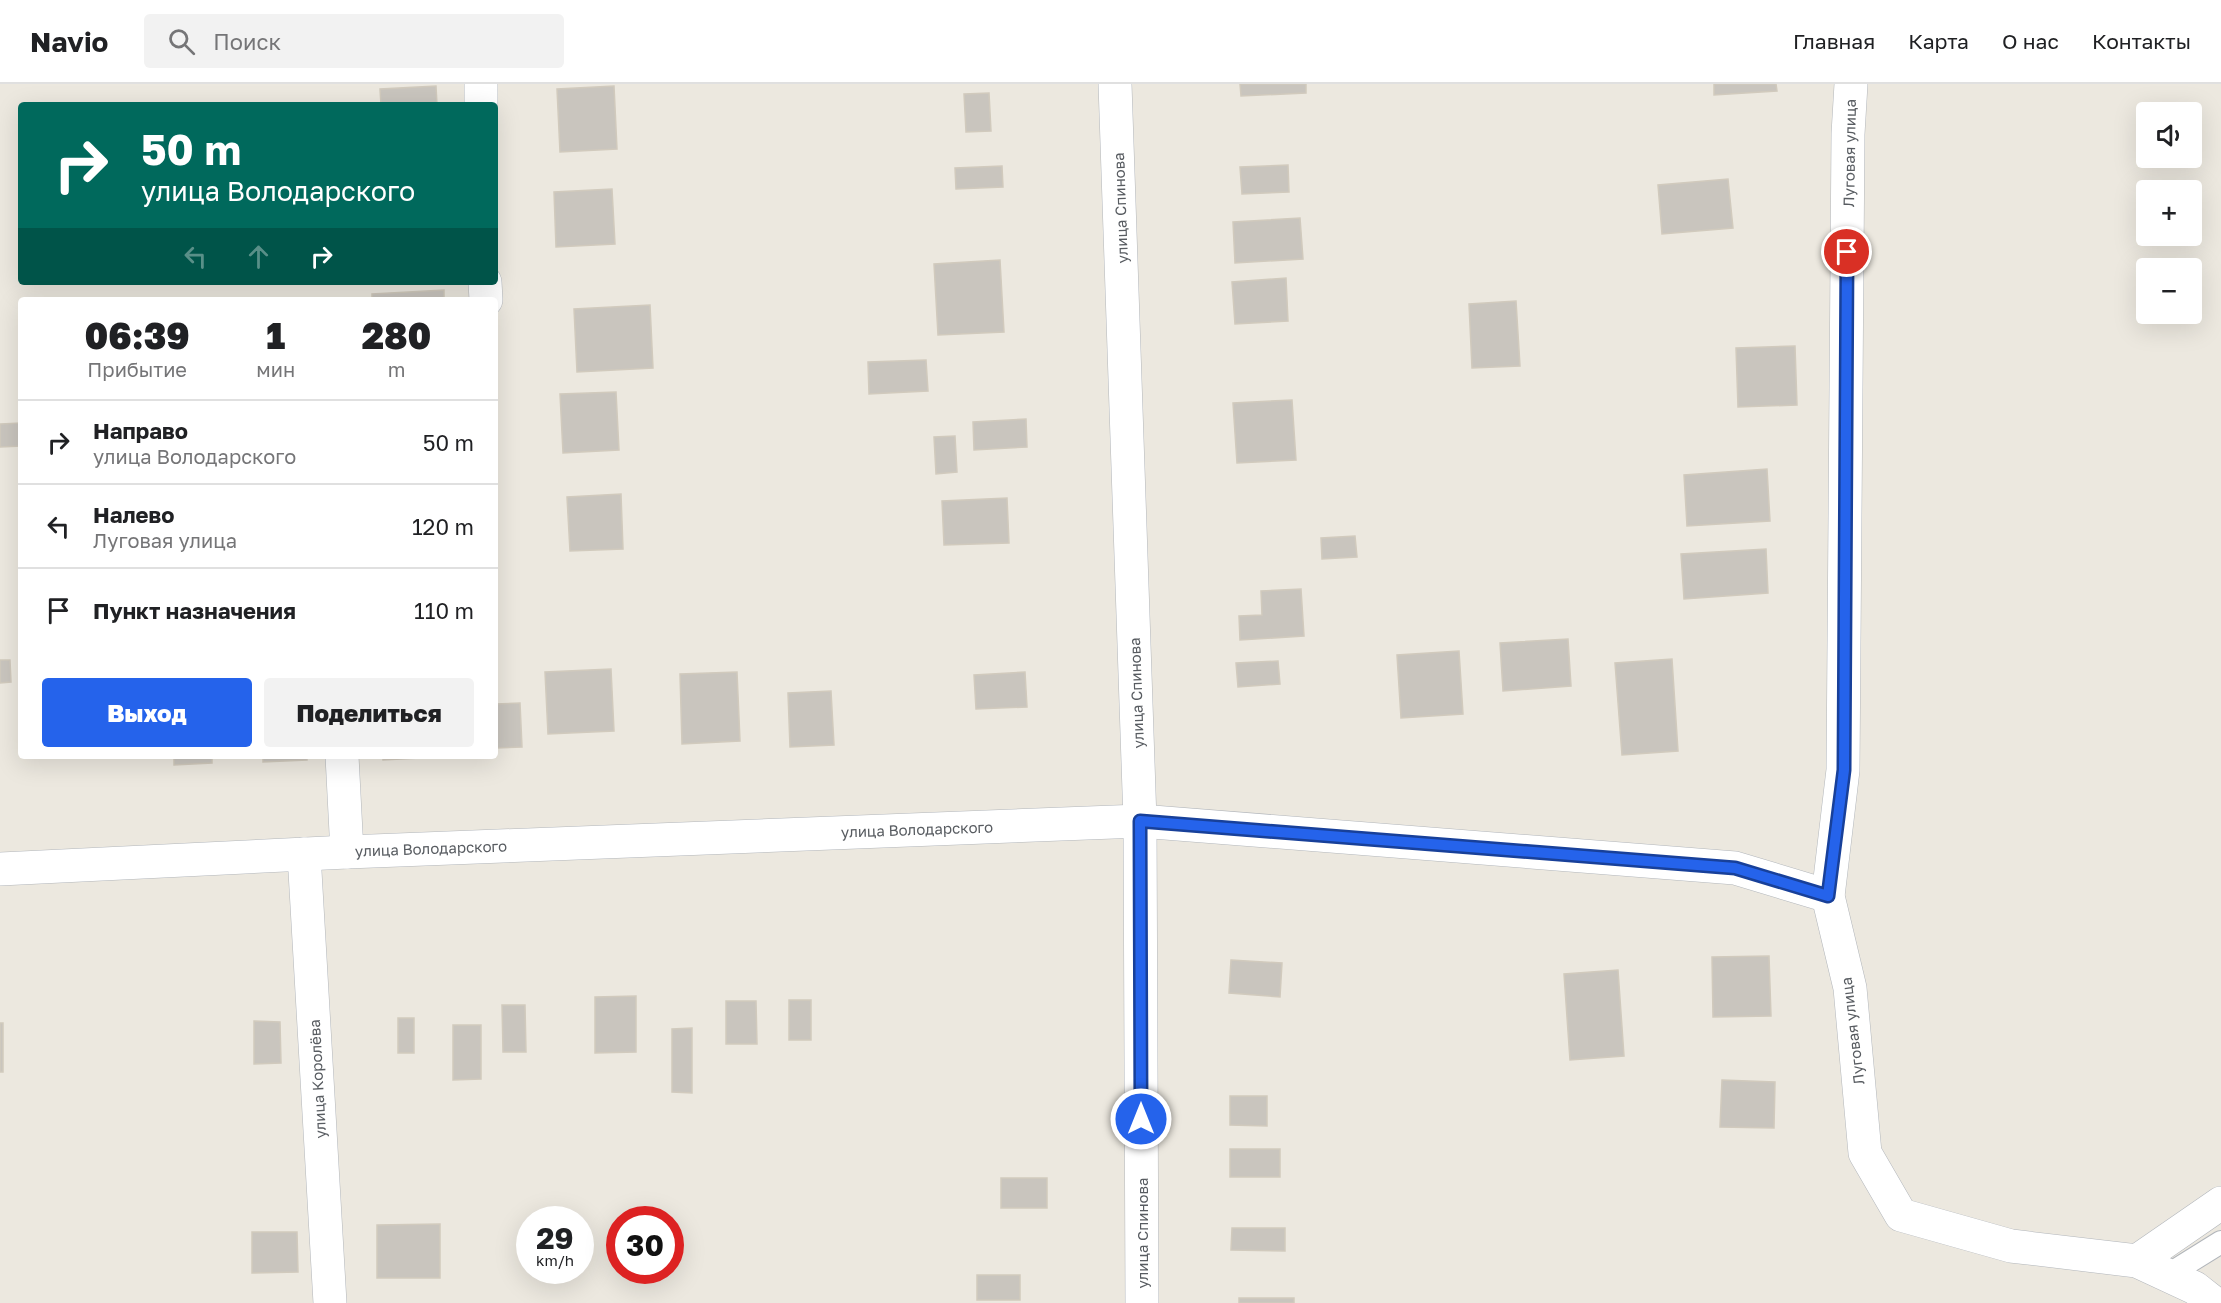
<!DOCTYPE html>
<html lang="ru">
<head>
<meta charset="utf-8">
<style>
  body { margin:0; font-family:"Golos Text",sans-serif; background:#f2f2f2; color:#202124; height:100vh; display:flex; flex-direction:column; font-size:22px; white-space:nowrap }
  * { box-sizing:border-box; margin:0 }
  p { font-size:20px; color:#757577 }
  .icon { flex:none; width:33px; height:33px; fill:none; stroke:currentColor; stroke-width:2; stroke-linecap:round; stroke-linejoin:round }
  .map { position:relative; flex:1; overflow:hidden }
  .drawer { position:absolute; left:18px; top:213px; width:480px; height:462px; display:flex; flex-direction:column; background:#fff; border-radius:6px; box-shadow:0 6px 24px #0002 }
  .drawer>* { flex:none }
  .top-card { position:absolute; left:18px; top:18px; width:480px; height:183px; border-radius:6px; box-shadow:0 6px 24px #0002; background:#00695c; color:#fff; overflow:hidden }
  .fabs { position:absolute; left:2136px; top:18px; display:grid; gap:12px }
  .fabs a { display:grid; place-items:center; width:66px; height:66px; border-radius:6px; background:#fff; box-shadow:0 6px 24px #0002; font-size:30px }
  .speed { position:absolute; left:516px; top:1122px; display:flex; gap:12px; font-size:30px; font-weight:700; text-align:center }
  .speed>* { display:grid; place-content:center; width:78px; height:78px; border-radius:50%; background:#fff; box-shadow:0 6px 24px #0002; line-height:1 }
  .speed small { font-size:15px; font-weight:400 }
  .speed .limit { border:9px solid #d22; background:#fff; color:#111 }
  .pin { position:absolute; display:grid; place-items:center; width:51px; height:51px; color:#fff; margin:-26px; border:3px solid #fff; border-radius:50%; box-shadow:0 2px 6px #0007 }
  .me { position:absolute; width:66px; margin:-33px; rotate:0deg; stroke-linejoin:round; filter:drop-shadow(0 0 4px #0008) }
  .turn { display:flex; align-items:center; gap:21px; height:126px; padding:0 24px; font-size:27px }
  .turn .icon { width:78px; height:78px; stroke-width:2.5 }
  .turn b { display:block; font-size:42px; line-height:51px }
  .lanes { display:flex; align-items:center; height:57px; padding:0 24px; background:#0003; justify-content:center; gap:30px; direction:ltr }
  .lanes .off { opacity:.35 }
  .eta { display:flex; justify-content:space-evenly; align-items:center; height:102px; text-align:center }
  .eta b { font-size:36px; font-weight:800; line-height:42px }
  .primary-button { display:flex; gap:12px; margin-top:auto; padding:12px 24px }
  .primary-button a { flex:1; height:69px; border-radius:6px; background:#2563eb; color:#fff; font-size:24px; font-weight:800; line-height:69px; text-align:center }
  .primary-button a+a { background:#f2f2f2; color:#202124 }
  ul { padding:0; list-style:none }
  li { display:flex; align-items:center; gap:18px; height:84px; padding:0 24px; border-top:2px solid #e0e0e0 }
  li div { flex:1 }
  li b { display:block; font-size:22px }
  li em { font-style:normal }
  header { display:flex; align-items:center; gap:36px; box-sizing:border-box; height:84px; padding:0 30px; background:#fff; border-bottom:2px solid #e0e0e0 }
  header strong { font-size:28px }
  nav { display:flex; gap:33px; margin-inline-start:auto; font-size:21px }
  .search { width:420px; height:54px; background:#f2f2f2; display:flex; align-items:center; gap:15px; box-sizing:border-box; padding:0 21px; border-radius:6px; color:#757577; font-size:22px }
  .map>svg:first-child { display:block }
  .building { fill:#c9c5be; stroke:#d1cabd; stroke-width:1.5 }
  .lines { fill:none; stroke-linecap:round; stroke-linejoin:round }
  .lane-casing { stroke:#b2b6bb; stroke-width:24 }
  .street-casing { stroke:#b2b6bb; stroke-width:34 }
  .lane { stroke:#fff; stroke-width:22 }
  .street { stroke:#fff; stroke-width:33 }
  .route-casing { stroke:#184099; stroke-width:15 }
  .route { stroke:#2563eb; stroke-width:10 }
  .labels { text-anchor:middle; dominant-baseline:central; stroke-width:4.5; stroke-linejoin:round; paint-order:stroke }
  .street-label { font-size:15px; fill:#585c61; stroke:#fff }
</style>
</head>
<body>
<header>
<strong>Navio</strong>
<div class="search"><svg class="icon" aria-label="search" viewBox="0 0 24 24"><circle cx="10" cy="10" r="6"/><path d="M15 15l6 6"/></svg>Поиск</div>
<nav><a>Главная</a><a>Карта</a><a>О нас</a><a>Контакты</a></nav>
</header>
<div class="map">
<svg width="2221" height="1219" viewBox="0 0 2221 1219">
  <rect width="100%" height="100%" fill="#ece8df"/>
  <g class="building">
    <polygon points="1240,0 1306,0 1306,9 1241,12"/>
    <polygon points="1714,0 1776,0 1777,7 1714,11"/>
    <polygon points="436,2 437,21 381,21 380,5"/>
    <polygon points="614,2 617,65 560,68 557,5"/>
    <polygon points="989,9 991,47 966,48 964,10"/>
    <polygon points="1288,81 1289,108 1242,110 1240,83"/>
    <polygon points="1002,82 1003,103 956,105 955,84"/>
    <polygon points="1728,95 1733,144 1662,150 1658,101"/>
    <polygon points="612,105 615,160 556,163 554,108"/>
    <polygon points="1300,134 1303,175 1235,179 1233,138"/>
    <polygon points="1000,176 1004,248 938,251 934,180"/>
    <polygon points="1286,194 1288,237 1235,240 1232,198"/>
    <polygon points="444,206 444,216 372,216 372,210"/>
    <polygon points="1516,217 1520,282 1472,284 1469,220"/>
    <polygon points="650,221 653,284 577,288 574,225"/>
    <polygon points="1795,262 1797,321 1738,323 1736,264"/>
    <polygon points="926,276 928,307 869,310 868,278"/>
    <polygon points="616,308 619,366 563,369 560,310"/>
    <polygon points="1292,316 1296,376 1237,379 1233,319"/>
    <polygon points="1026,335 1027,363 974,366 973,338"/>
    <polygon points="21,339 21,362 0,363 0,340"/>
    <polygon points="955,352 957,388 936,390 934,353"/>
    <polygon points="1767,385 1770,437 1687,442 1684,391"/>
    <polygon points="621,410 623,465 570,467 567,413"/>
    <polygon points="1007,414 1009,459 944,461 942,417"/>
    <polygon points="1355,452 1357,473 1322,475 1321,454"/>
    <polygon points="1766,465 1768,509 1684,515 1681,470"/>
    <polygon points="1301,505 1304,552 1240,556 1239,532 1262,531 1261,507"/>
    <polygon points="1568,555 1571,602 1503,607 1500,559"/>
    <polygon points="1459,567 1463,630 1401,634 1397,571"/>
    <polygon points="1672,575 1678,667 1622,671 1615,579"/>
    <polygon points="0,576 10,576 11,598 0,599"/>
    <polygon points="1278,577 1280,600 1238,603 1236,579"/>
    <polygon points="611,585 614,647 548,650 545,588"/>
    <polygon points="737,588 740,657 682,660 680,590"/>
    <polygon points="1025,588 1027,623 976,625 974,591"/>
    <polygon points="831,607 834,661 790,663 788,609"/>
    <polygon points="520,619 522,663 495,664 495,620"/>
    <polygon points="174,672 212,672 212,679 174,681"/>
    <polygon points="263,672 307,672 307,676 263,678"/>
    <polygon points="383,672 438,672 438,673 383,676"/>
    <polygon points="1769,872 1771,932 1713,933 1712,873"/>
    <polygon points="1231,876 1282,879 1280,913 1229,909"/>
    <polygon points="1618,886 1624,972 1570,976 1564,890"/>
    <polygon points="636,912 636,968 595,969 595,913"/>
    <rect x="789" y="916" width="22" height="40"/>
    <polygon points="726,917 756,917 757,960 726,960"/>
    <polygon points="502,921 525,921 526,968 503,968"/>
    <rect x="398" y="934" width="16" height="35"/>
    <polygon points="254,937 280,938 281,979 254,980"/>
    <rect x="0" y="939" width="3" height="49"/>
    <polygon points="453,941 481,941 481,995 453,996"/>
    <polygon points="692,944 692,1009 672,1008 672,945"/>
    <polygon points="1722,996 1775,998 1774,1044 1720,1043"/>
    <polygon points="1230,1012 1267,1012 1267,1042 1230,1041"/>
    <rect x="1230" y="1065" width="50" height="28"/>
    <rect x="1001" y="1094" width="46" height="30"/>
    <polygon points="440,1140 440,1194 377,1194 377,1141"/>
    <polygon points="1232,1144 1285,1144 1285,1167 1231,1166"/>
    <polygon points="252,1148 297,1148 298,1188 252,1189"/>
    <rect x="977" y="1191" width="43" height="25"/>
    <rect x="1239" y="1214" width="55" height="5"/>
  </g>
  <g class="lines">
    <defs>
      <polyline id="lane" points="2168,1191 2221,1158"/>
      <g id="street">
        <polyline points="481,0 481,21"/>
        <polyline points="1115,0 1140,737 1142,1219"/>
        <polyline points="1851,0 1848,50 1843,686 1828,812 1850,904 1865,1069 1901,1131 2011,1162 2137,1177 2195,1204 2214,1219"/>
        <polyline points="485,198 486,216"/>
        <polyline points="342,672 347,768"/>
        <polyline points="304,770 330,1219"/>
        <polyline points="0,785 347,768 1140,737 1735,784 1828,812"/>
        <polyline points="2137,1177 2221,1119"/>
      </g>
    </defs>
    <use href="#lane" class="lane-casing"/>
    <use href="#street" class="street-casing"/>
    <use href="#lane" class="lane"/>
    <use href="#street" class="street"/>
  </g>
  <g class="lines">
    <defs>
      <polyline id="route" points="1141,1035 1140,737 1735,784 1828,812 1844,686 1847,168"/>
    </defs>
    <use href="#route" class="route-casing"/>
    <use href="#route" class="route"/>
  </g>
  <g class="labels">
    <g class="street-label">
      <text transform="translate(1849 69) rotate(-89)">Луговая улица</text>
      <text transform="translate(1120 124) rotate(-92)">улица Спинова</text>
      <text transform="translate(1136 609) rotate(-92)">улица Спинова</text>
      <text transform="translate(917 745) rotate(-2)">улица Володарского</text>
      <text transform="translate(431 764) rotate(-2)">улица Володарского</text>
      <text transform="translate(1852 947) rotate(-97)">Луговая улица</text>
      <text transform="translate(317 995) rotate(-93)">улица Королёва</text>
      <text transform="translate(1142 1149) rotate(-90)">улица Спинова</text>
    </g>
  </g>
</svg>
<div class="fabs">
<a><svg class="icon" aria-label="sound" viewBox="0 0 24 24"><path d="M4 9h4l5-4v14l-5-4H4zM17 9q2 3 0 6"/></svg></a>
<a>+</a>
<a>−</a>
</div>
<div class="speed"><div>29<small>km/h</small></div><div class="limit">30</div></div>
<div class="pin" style="left:1847px;top:168px;background:#d93025"><svg class="icon" aria-label="arrive" viewBox="0 0 24 24"><path d="M6 21V4h12l-3 4 3 4H6"/></svg></div>
<svg class="me" style="left:1141px;top:1035px" viewBox="-20 -20 40 40"><circle r="17" fill="#2563eb" stroke="#fff" stroke-width="3"/><path d="M0-11L8 9 0 5-8 9z" fill="#fff"/></svg>
<div class="top-card">
<div class="turn"><svg class="icon" aria-label="right" viewBox="0 0 24 24"><path d="M7 20v-9h11M14 6l5 5-5 5"/></svg><div><b>50 m</b>улица Володарского</div></div>
<div class="lanes"><svg class="icon off" aria-label="left" viewBox="0 0 24 24"><path d="M17 20v-9H6M10 6l-5 5 5 5"/></svg><svg class="icon off" aria-label="ahead" viewBox="0 0 24 24"><path d="M12 20V5M6 11l6-6 6 6"/></svg><svg class="icon" aria-label="right" viewBox="0 0 24 24"><path d="M7 20v-9h11M14 6l5 5-5 5"/></svg></div>
</div>
<section class="drawer">
<div class="eta">
<div><b>06:39</b><p>Прибытие</p></div>
<div><b>1</b><p>мин</p></div>
<div><b>280</b><p>m</p></div>
</div>
<ul>
<li><svg class="icon" aria-label="right" viewBox="0 0 24 24"><path d="M7 20v-9h11M14 6l5 5-5 5"/></svg><div><b>Направо</b><p>улица Володарского</p></div><em>50 m</em></li>
<li><svg class="icon" aria-label="left" viewBox="0 0 24 24"><path d="M17 20v-9H6M10 6l-5 5 5 5"/></svg><div><b>Налево</b><p>Луговая улица</p></div><em>120 m</em></li>
<li><svg class="icon" aria-label="arrive" viewBox="0 0 24 24"><path d="M6 21V4h12l-3 4 3 4H6"/></svg><div><b>Пункт назначения</b></div><em>110 m</em></li>
</ul>
<div class="primary-button"><a>Выход</a><a>Поделиться</a></div>
</section>
</div>
</body>
</html>
